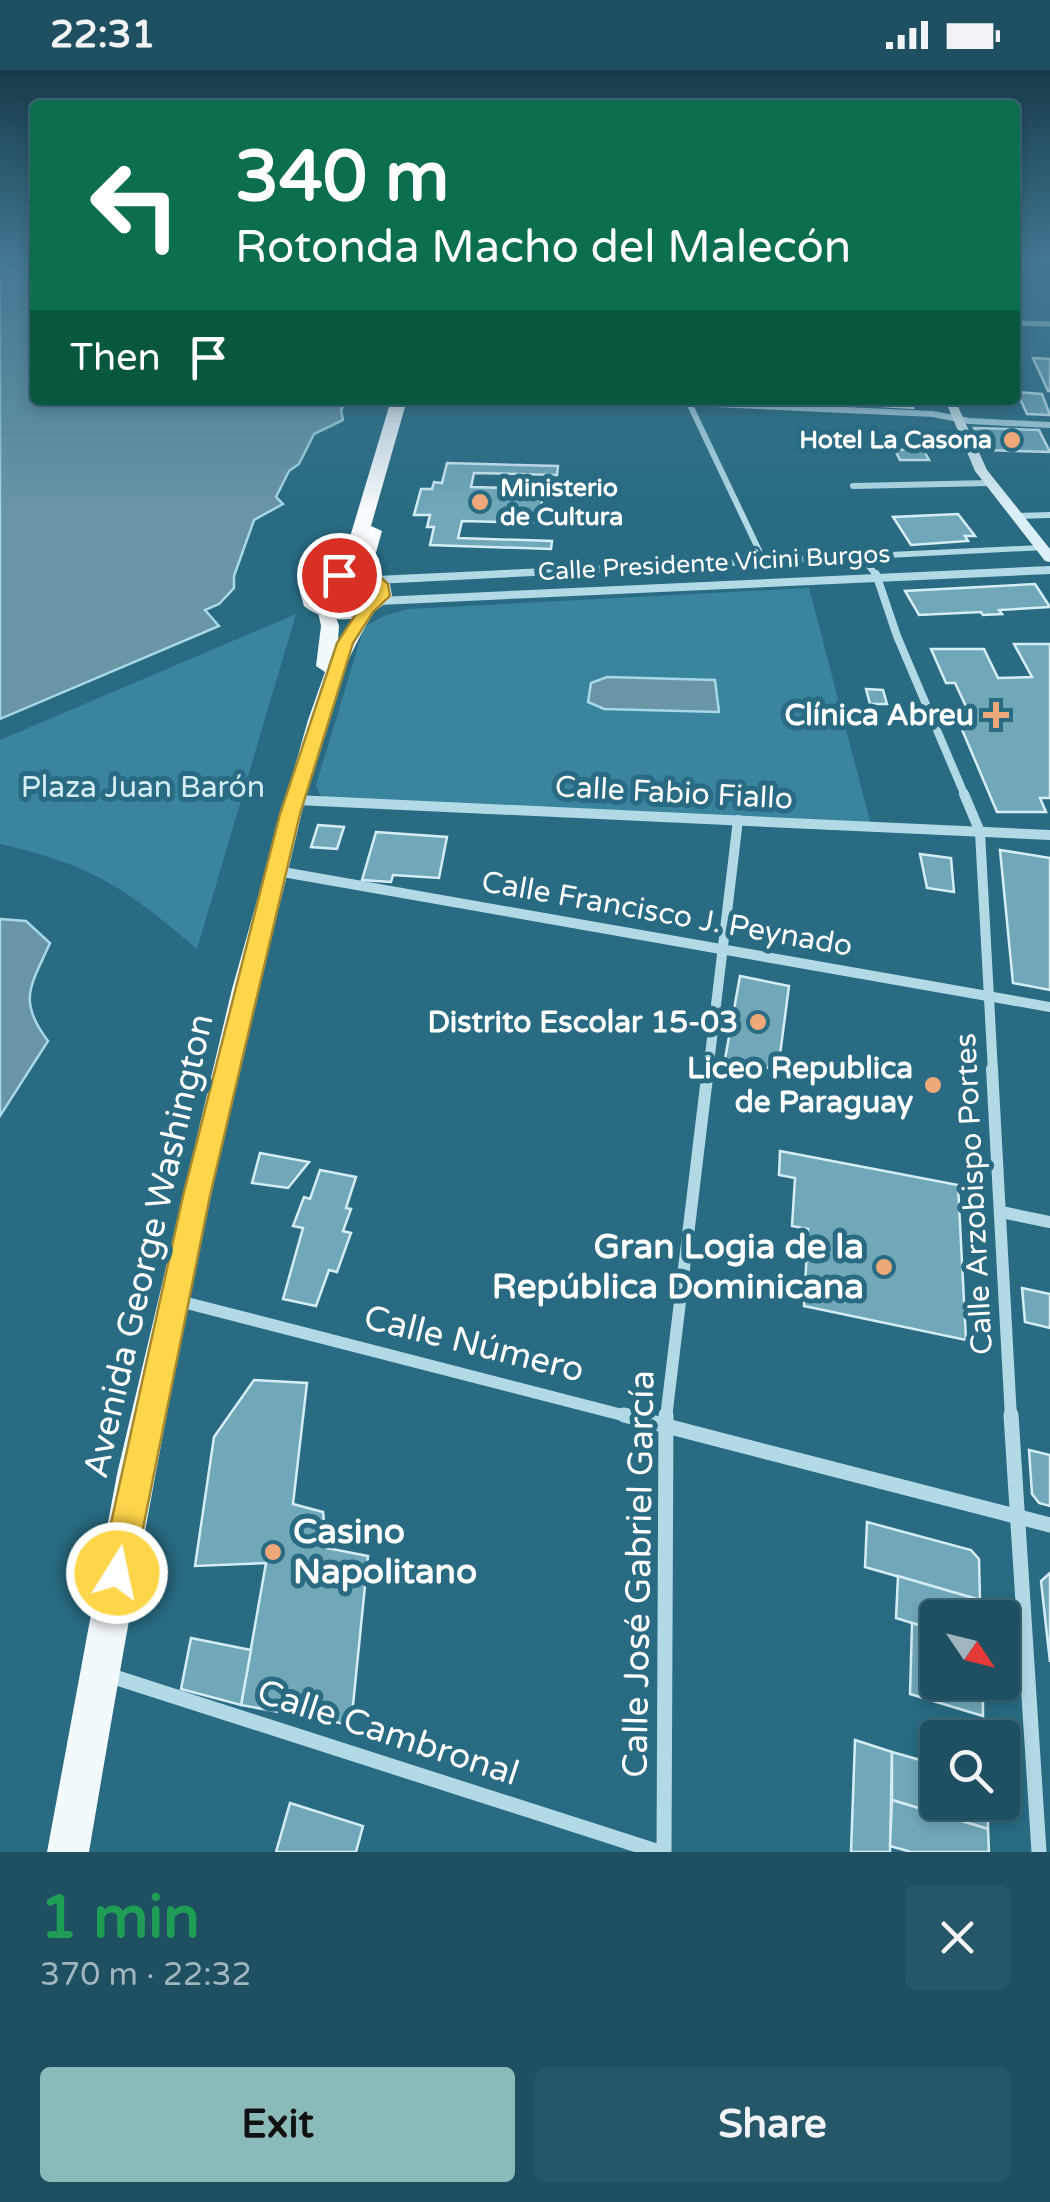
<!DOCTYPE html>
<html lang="en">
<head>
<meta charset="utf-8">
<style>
  body { margin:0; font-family:"Varela Round",sans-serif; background:#265768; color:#f1f3f6; height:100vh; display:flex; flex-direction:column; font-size:38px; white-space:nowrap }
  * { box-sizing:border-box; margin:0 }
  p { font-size:32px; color:#a1b5be }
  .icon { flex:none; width:55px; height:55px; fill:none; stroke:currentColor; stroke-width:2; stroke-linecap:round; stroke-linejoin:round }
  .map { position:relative; height:1782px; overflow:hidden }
  .side { display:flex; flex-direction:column; background:#1e5062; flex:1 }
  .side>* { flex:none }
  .hud { position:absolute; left:30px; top:30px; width:990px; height:305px; border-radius:10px; box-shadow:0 5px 15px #0003,0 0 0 2px #3c6777; background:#0b6e4f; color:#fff; overflow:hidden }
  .needle { width:65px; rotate:125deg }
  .controls { position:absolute; left:920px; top:1530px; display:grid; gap:20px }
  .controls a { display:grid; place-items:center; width:100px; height:100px; border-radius:10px; background:#1e5062; box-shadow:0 5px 15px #0003,0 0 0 2px #3c6777; font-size:50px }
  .pin { position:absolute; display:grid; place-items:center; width:85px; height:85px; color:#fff; margin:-42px; border:5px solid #fff; border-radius:50%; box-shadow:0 2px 10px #0007 }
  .me { position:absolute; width:110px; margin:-55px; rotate:10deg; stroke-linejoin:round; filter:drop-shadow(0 0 8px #0008) }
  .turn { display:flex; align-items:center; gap:35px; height:210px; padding:0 40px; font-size:45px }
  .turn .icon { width:130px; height:130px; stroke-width:2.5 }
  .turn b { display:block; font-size:70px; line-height:85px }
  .then { display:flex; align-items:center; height:95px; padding:0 40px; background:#0003; gap:20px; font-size:38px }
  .round { display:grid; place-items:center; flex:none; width:105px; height:105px; border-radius:10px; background:#265768 }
  .headline { display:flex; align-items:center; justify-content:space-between; height:170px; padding:0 40px }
  h1 { font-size:60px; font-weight:700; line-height:75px; color:#1e9e55 }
  .primary-button { display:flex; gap:20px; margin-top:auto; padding:20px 40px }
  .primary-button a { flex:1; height:115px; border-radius:10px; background:#8bbbb9; color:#111; font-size:40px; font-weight:700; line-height:115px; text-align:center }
  .primary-button a+a { background:#265768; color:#f1f3f6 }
  .status { display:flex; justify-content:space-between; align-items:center; height:70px; padding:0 50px; background:#1e5062; direction:ltr }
  .status svg { height:28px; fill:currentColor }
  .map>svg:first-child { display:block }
  .green { fill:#39859e }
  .water { fill:#6995a5; stroke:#a7d8e7; stroke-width:2.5 }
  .building { fill:#70a8ba; stroke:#d5edf5; stroke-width:2.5 }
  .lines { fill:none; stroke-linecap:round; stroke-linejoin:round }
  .minor-far5 { stroke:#b2dae6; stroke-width:5 }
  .minor-far4 { stroke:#b2dae6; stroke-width:6 }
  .minor-far3 { stroke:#b2dae6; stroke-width:8 }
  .minor-far2 { stroke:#b2dae6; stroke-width:10 }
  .minor-far1 { stroke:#b2dae6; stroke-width:12 }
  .minor { stroke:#b2dae6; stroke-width:15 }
  .tertiary { fill:#b2dae6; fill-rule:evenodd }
  .secondary { fill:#dbeff6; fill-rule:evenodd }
  .primary { fill:#f3fafd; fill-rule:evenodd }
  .trunk { fill:#f9fcfe; fill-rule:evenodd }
  .route { fill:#ffd54a; stroke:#a68a30; stroke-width:2.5 }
  .poi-dot { fill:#eea879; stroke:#286b83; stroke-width:4 }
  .labels { text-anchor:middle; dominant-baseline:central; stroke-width:10; stroke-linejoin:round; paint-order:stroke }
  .far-poi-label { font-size:25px; font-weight:bold; fill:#fff; stroke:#286b83; text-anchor:end }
  .far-street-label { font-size:25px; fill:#fff; stroke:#286b83 }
  .poi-label { font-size:30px; font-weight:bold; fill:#fff; stroke:#286b83; text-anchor:end }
  .park-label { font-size:30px; fill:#d5edf5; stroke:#286b83 }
  .street-label { font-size:30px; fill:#fff; stroke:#286b83 }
  .near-street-label { font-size:35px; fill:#fff; stroke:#286b83 }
  .near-poi-label { font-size:35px; font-weight:bold; fill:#fff; stroke:#286b83; text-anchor:end }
</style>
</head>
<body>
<div class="status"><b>22:31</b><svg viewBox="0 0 49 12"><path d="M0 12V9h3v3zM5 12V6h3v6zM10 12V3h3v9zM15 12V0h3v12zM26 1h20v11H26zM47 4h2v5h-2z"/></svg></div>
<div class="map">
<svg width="1050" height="1782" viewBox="0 0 1050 1782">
  <rect width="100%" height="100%" fill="#286b83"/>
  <g class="green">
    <polygon points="809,518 871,755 333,729 320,725 316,715 364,557 384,546 408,539"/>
    <path d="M296 544 197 879C126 818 92 795 0 774V670Z"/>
  </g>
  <g class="water">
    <polygon points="0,192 35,192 35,330 347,330 341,340 343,350 314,364 299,394 289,401 276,427 283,434 254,450 234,506 234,518 219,534 205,540 219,556 0,649"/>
    <polygon points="607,607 715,610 719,642 604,639 588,632 591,613"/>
    <path d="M0 849 26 851 50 873C31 916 17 930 48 971L0 1046Z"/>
  </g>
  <g class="building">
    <polygon points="1033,288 1050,289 1050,321 1048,321"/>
    <polygon points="1017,322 1042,324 1050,345 1027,344"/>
    <polygon points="855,330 910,330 913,338 865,335 864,331"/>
    <polygon points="974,358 1039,360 1050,382 984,380"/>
    <polygon points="923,379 929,390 900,390 895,380"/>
    <polygon points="447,393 558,396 557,405 474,403 471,417 543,419 540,453 462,451 458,468 552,471 551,479 430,475 434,457 427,457 430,445 414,445 421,419 432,419 434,412 442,413"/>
    <polygon points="958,444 975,466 965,466 968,471 911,475 893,447"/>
    <polygon points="1035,514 1050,537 999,540 1002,544 983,545 981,542 919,545 905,521"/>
    <polygon points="1014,574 1050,574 1050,728 1040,728 1046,742 997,742 955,643 969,643 955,613 946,613 931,579 984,579 998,608 1032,607"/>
    <polygon points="866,619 883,620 887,634 870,634"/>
    <polygon points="318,755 344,757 337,779 311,777"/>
    <polygon points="376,762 447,767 439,808 393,805 391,812 362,810"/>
    <polygon points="1000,780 1050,788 1050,920 1013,913"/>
    <polygon points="920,784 951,788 954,822 927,818"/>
    <polygon points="740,906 789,916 778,1000 725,989"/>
    <polygon points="780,1081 958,1115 966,1270 804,1236 808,1159 792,1156 795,1108 779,1105"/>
    <polygon points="260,1083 309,1092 288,1118 252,1113"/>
    <polygon points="320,1100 356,1107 346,1138 351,1139 343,1161 351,1163 337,1202 329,1200 316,1236 283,1229 303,1158 293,1156 304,1127 310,1129"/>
    <polygon points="1022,1218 1050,1224 1050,1258 1025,1252"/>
    <polygon points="254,1310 307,1313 293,1434 323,1442 327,1478 368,1486 351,1655 241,1635 266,1493 195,1496 214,1367"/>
    <polygon points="1029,1380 1050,1385 1050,1436 1039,1433 1032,1424"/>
    <polygon points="867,1452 971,1480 979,1489 980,1530 865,1497"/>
    <polygon points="1050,1503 1050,1592 1041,1511"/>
    <polygon points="898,1506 980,1530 981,1548 938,1548 938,1561 896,1548"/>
    <polygon points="912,1553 938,1561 938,1612 983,1612 983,1646 910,1624"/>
    <polygon points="191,1568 251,1580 241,1635 181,1619"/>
    <polygon points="855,1670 892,1682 890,1782 851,1782"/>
    <polygon points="892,1682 938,1695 938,1732 988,1732 988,1759 892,1730"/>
    <polygon points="892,1730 988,1759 989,1782 911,1782 890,1776"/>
    <polygon points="290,1733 363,1756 356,1782 276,1782"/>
  </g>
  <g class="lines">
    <g class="minor-far5">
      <polyline points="1015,253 1050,254"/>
      <polyline points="628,330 681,332"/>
    </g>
    <g class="minor-far4">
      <polyline points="628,330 933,344 969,351 1050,355"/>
      <polyline points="689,333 765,493"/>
      <polyline points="853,416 990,413"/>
      <polyline points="1015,446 1050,445"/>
      <polyline points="862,488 878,507"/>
    </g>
    <polyline class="minor-far3" points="876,504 897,566 965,726"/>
    <g class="minor-far2">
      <polyline points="964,724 980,762 993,1002"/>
      <polyline points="296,730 1050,765"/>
      <polyline points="277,801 1050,937"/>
      <polyline points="708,1002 738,750"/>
    </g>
    <g class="minor-far1">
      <polyline points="992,999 1011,1348"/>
      <polyline points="1001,1142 1050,1152"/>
      <polyline points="179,1231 634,1348"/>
      <polyline points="666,1348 708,999"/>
    </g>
    <g class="minor">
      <polyline points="624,1345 1050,1455"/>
      <polyline points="1011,1345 1039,1782"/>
      <polyline points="108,1605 659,1782"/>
      <polyline points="664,1782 666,1345"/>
    </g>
    <g class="tertiary">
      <polygon points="1041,475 1045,476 1045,480 376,514 370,510 376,506"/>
      <polygon points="1050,496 1050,504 379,535 373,531 379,527"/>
    </g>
    <polygon class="secondary" points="945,330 955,330 987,400 1050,479 1050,492 1045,491 975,401"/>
    <path class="primary" d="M367 534 376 539C321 624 306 735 280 833 199 1145 143 1464 89 1782H47L117 1404 232 919 308 650 325 602 316 596 321 556 318 542 321 538H333L339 556 338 570 361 535Z"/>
    <path class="trunk" d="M391 330H407L371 456 382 461 375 486 380 508 390 514 392 526C370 553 332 557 304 536L300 522 339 493 347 477ZM351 510 371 517 372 525C356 539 339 542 321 530L320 523 331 514Z"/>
  </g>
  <linearGradient id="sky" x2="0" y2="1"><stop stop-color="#163b48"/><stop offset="0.43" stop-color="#427793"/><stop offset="1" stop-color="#427793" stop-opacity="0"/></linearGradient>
  <rect width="1050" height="442" fill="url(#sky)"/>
  <polygon class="route" points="339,500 377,504 388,514 390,526 373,542 353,573 300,744 210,1126 134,1503 129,1515 117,1520 105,1515 100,1503 183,1126 280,744 337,573 361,536 374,525 373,515 333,508 331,505"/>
  <g class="poi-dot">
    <circle cx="1012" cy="370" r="10"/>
    <circle cx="480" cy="432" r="10"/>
    <path d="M991 630h10v10h10v10h-10v10h-10v-10h-10v-10h10z"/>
    <circle cx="758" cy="952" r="10"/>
    <circle cx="933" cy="1015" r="10"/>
    <circle cx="884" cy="1197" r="10"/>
    <circle cx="273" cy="1482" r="10"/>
  </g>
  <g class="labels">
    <g class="far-poi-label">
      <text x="992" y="370">Hotel La Casona</text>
      <text x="500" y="418" text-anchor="start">Ministerio<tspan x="500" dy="29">de Cultura</tspan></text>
    </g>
    <g class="far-street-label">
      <text transform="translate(714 493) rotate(-3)">Calle Presidente Vicini Burgos</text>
    </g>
    <g class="poi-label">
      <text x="974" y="645">Clínica Abreu</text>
      <text x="738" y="952">Distrito Escolar 15-03</text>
      <text x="913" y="998">Liceo Republica<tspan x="913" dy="34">de Paraguay</tspan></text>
    </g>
    <g class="park-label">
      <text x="143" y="717">Plaza Juan Barón</text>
    </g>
    <g class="street-label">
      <text transform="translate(674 723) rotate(3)">Calle Fabio Fiallo</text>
      <text transform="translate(667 844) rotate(10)">Calle Francisco J. Peynado</text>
      <text transform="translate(974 1124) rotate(-93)">Calle Arzobispo Portes</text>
    </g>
    <g class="near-street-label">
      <text transform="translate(149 1176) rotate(-77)">Avenida George Washington</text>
      <text transform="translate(474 1274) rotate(14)">Calle Número</text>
      <text transform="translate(639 1504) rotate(-89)">Calle José Gabriel García</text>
      <text transform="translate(388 1663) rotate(18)">Calle Cambronal</text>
    </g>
    <g class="near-poi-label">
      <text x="864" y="1177">Gran Logia de la<tspan x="864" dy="40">República Dominicana</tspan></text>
      <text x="293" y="1462" text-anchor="start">Casino<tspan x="293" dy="40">Napolitano</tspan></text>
    </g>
  </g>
</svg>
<div class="controls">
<a><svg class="needle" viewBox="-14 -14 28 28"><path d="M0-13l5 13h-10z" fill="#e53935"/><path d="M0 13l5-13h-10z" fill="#a1b5be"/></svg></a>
<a><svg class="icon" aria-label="search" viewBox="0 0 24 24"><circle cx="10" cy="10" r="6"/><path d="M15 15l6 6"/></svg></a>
</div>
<div class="pin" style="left:339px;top:505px;background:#d93025"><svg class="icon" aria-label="arrive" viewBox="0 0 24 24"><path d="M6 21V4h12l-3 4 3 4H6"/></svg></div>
<svg class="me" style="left:117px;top:1503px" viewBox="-20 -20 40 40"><circle r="17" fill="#ffd54a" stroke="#fff" stroke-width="3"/><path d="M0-11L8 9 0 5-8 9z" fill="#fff"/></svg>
<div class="hud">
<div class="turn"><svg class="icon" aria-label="left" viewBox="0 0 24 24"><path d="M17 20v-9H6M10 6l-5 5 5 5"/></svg><div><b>340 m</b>Rotonda Macho del Malecón</div></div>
<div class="then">Then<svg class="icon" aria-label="arrive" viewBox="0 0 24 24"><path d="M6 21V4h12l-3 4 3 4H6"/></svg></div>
</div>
</div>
<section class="side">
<div class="headline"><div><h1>1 min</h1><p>370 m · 22:32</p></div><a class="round"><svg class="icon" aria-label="close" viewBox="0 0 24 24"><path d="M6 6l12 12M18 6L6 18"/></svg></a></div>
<div class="primary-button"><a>Exit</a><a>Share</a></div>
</section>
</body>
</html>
